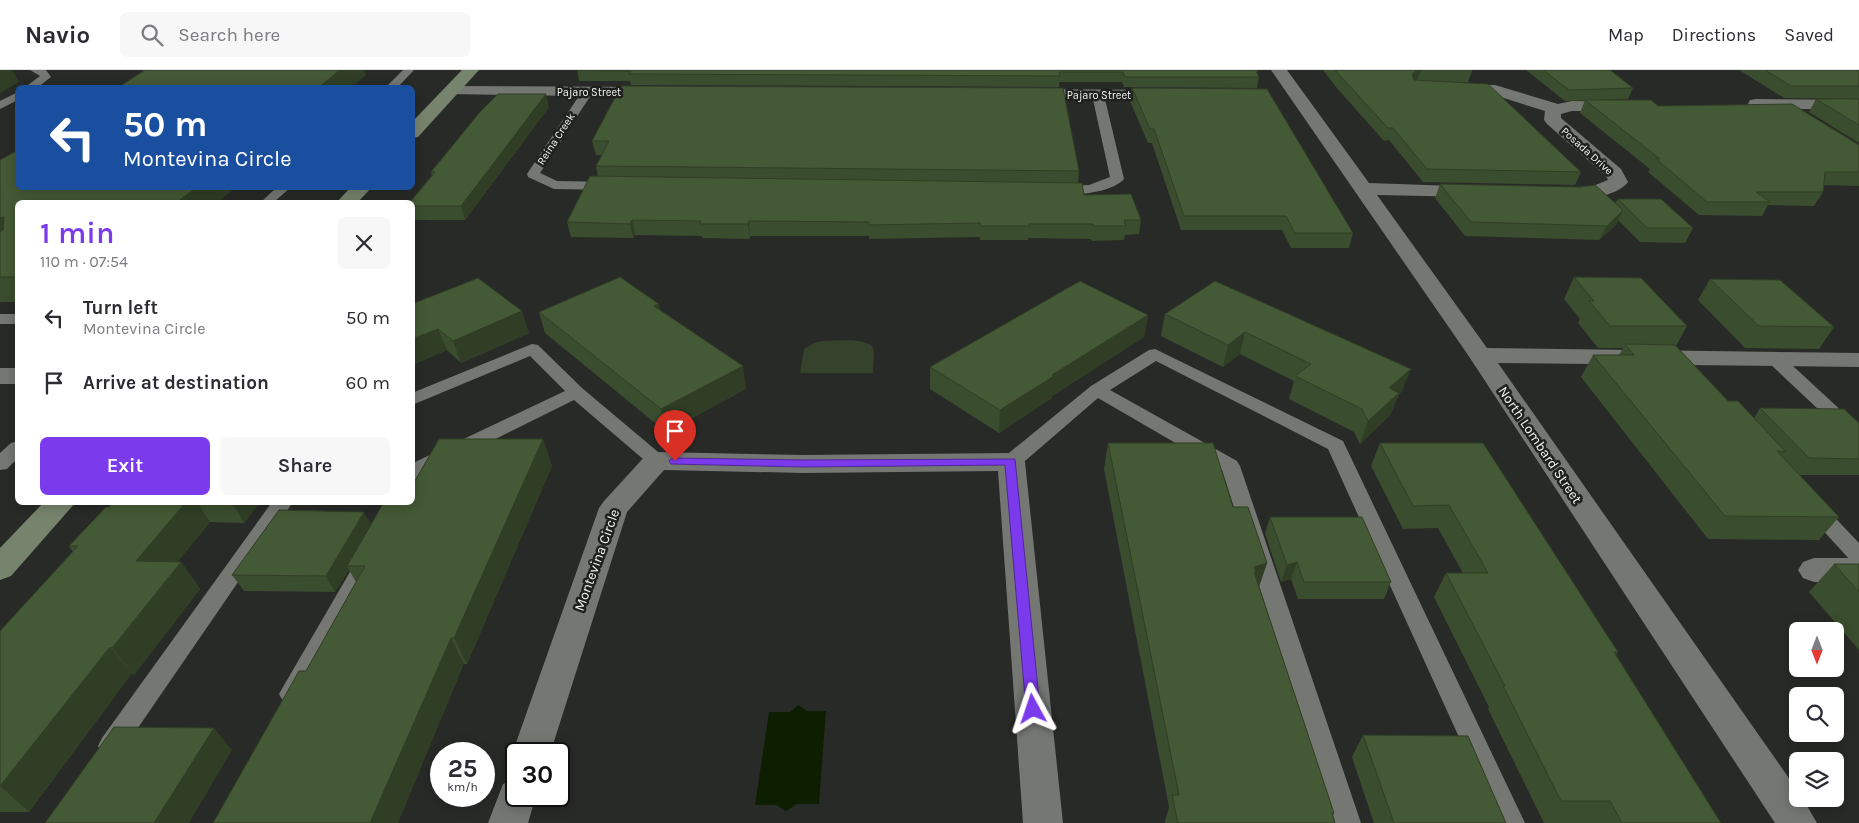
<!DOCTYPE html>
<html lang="en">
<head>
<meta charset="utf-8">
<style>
  body { margin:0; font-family:Karla,sans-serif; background:#f7f7f7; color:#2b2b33; height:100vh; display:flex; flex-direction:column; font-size:19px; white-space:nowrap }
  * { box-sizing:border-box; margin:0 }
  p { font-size:16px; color:#7c7c81 }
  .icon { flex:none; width:28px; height:28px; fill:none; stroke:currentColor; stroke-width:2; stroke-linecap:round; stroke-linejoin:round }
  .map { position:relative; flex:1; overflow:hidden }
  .side { position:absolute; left:15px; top:130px; width:400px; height:305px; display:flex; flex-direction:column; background:#fff; border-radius:8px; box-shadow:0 2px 12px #0003 }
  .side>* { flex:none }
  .banner { position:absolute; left:15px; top:15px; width:400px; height:105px; border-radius:8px; box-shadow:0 2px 12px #0003; background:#1a4fa0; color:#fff; overflow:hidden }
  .needle { width:32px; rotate:180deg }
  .fabs { position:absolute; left:1789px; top:552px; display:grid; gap:10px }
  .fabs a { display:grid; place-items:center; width:55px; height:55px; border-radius:8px; background:#fff; box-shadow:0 2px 12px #0003; font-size:25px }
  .speed { position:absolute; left:430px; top:672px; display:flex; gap:10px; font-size:25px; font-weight:700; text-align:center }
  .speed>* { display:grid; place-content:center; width:65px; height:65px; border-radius:50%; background:#fff; box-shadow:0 2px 12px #0003; line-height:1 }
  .speed small { font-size:12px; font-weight:400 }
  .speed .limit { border:2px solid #111; border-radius:8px; background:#fff; color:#111 }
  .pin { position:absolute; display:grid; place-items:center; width:42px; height:42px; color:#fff; margin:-51px -21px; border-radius:50% 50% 50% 0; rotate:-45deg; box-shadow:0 0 5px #0007 }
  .pin .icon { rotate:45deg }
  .me { position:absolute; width:55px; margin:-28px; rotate:355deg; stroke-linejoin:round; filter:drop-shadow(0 0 4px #0008) }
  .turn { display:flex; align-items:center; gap:18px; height:105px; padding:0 25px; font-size:22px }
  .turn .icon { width:65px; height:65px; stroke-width:2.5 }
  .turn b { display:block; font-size:35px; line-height:42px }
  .round { display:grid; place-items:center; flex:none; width:52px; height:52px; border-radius:8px; background:#f7f7f7 }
  .overview { display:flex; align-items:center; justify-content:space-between; height:85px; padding:0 25px }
  h1 { font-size:30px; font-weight:600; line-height:38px; color:#7c3aed }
  .cta { display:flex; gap:10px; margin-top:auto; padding:10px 25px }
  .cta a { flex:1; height:58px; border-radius:8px; background:#7c3aed; color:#fff; font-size:20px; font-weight:600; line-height:58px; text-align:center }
  .cta a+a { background:#f7f7f7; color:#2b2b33 }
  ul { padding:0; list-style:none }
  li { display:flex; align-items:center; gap:15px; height:65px; padding:0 25px }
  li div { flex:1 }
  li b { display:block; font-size:19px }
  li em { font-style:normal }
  header { display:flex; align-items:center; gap:30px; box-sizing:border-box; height:70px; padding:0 25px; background:#fff; border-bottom:1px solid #e1e1e2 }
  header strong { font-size:24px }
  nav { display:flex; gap:28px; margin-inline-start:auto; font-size:18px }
  .search { width:350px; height:45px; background:#f7f7f7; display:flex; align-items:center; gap:12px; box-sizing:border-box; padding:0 18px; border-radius:8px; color:#7c7c81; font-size:19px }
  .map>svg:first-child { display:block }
  .green { fill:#35422c }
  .water { fill:#0d1f00 }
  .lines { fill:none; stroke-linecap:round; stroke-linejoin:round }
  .lane { fill:#757773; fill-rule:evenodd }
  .street { fill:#757773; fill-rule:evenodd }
  .secondary { fill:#77846d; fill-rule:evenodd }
  .wall { fill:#3a4d2e }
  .shaded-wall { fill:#303e25 }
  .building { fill:#445935; stroke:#303e25 }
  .route { fill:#7c3aed; stroke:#51269a }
  .labels { text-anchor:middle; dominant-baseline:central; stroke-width:5; stroke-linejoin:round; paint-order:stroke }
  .far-street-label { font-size:11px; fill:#f4f5f3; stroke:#1f211e }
  .street-label { font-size:14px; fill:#f4f5f3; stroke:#1f211e }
</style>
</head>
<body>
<header>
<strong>Navio</strong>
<div class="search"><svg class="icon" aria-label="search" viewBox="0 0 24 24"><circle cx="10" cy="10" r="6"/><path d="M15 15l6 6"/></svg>Search here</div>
<nav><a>Map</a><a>Directions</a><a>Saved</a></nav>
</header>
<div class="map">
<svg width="1859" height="753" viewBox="0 0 1859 753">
  <rect width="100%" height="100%" fill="#282a27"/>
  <path class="green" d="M822 271C833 271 868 267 873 278 875 285 873 296 873 303H800L804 279 814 273Z"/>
  <polygon class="water" points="798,635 807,641 826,641 819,734 797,734 786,741 776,735 755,735 769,642 790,642"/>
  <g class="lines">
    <g class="lane">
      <polygon points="30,0 46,0 51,7 37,18 24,18 40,6"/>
      <polygon points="403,0 414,0 397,18 385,18"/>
      <polygon points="587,19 593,22 540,103 557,111 612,112 619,116 612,120 554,119 528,107 527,104 583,20"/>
      <polygon points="18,22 18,30 0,39 0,31"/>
      <path d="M1098 22 1104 25 1124 109C1112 123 1071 127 1054 123L1052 120 1054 117 1089 115 1110 107 1092 25Z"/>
      <polygon points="276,118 290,118 274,132 261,132"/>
      <rect x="0" y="244" width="18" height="10"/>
      <polygon points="532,274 538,275 582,318 664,387 667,391 664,395 657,397 650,395 574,330 427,403 419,416 412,418 413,393 565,321 530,286 412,335 412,323"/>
      <polygon points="1155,279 1343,371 1525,753 1498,753 1328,379 1156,291 1110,320 1237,391 1240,396 1361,753 1335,753 1222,400 1098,328 1018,397 1011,398 1004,397 1001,392 1004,387 1091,316 1149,280"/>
      <polygon points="1774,283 1780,284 1859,357 1859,373 1852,371 1768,292 1766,288 1768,284"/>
      <polygon points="18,371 18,388 7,399 0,400 0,383 11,373"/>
      <polygon points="1814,431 1821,433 1859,473 1859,494 1852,492 1807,443 1804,438 1807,433"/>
      <polygon points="272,432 293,432 120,684 111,687 102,684 98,676 102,668"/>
      <polygon points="368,481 375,483 379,489 299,631 291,634 283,631 279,624 283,617 361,483"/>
    </g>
    <g class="street">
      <polygon points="1271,0 1287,0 1369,113 1482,117 1485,121 1482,125 1475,127 1377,125 1487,278 1859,283 1859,297 1498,293 1798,721 1798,729 1803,729 1817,753 1775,753 1468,285"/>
      <path d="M1456 14 1495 15 1558 34 1572 31 1626 32 1628 36 1626 40 1620 41H1572L1561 44V48L1621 99 1628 112C1616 128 1576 132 1558 127L1555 123 1558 119 1593 116 1608 110 1606 106 1547 54 1544 50 1545 41 1494 25 1450 22 1448 19 1450 16Z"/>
      <polygon points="452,16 654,17 660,19 662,22 660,25 654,27 446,24 444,21 446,18"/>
      <polygon points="1027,19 1167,20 1173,22 1175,25 1173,28 1167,30 1021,27 1019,24 1021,21"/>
      <polygon points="1756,29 1859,30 1859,40 1750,38 1748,34 1750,30"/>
      <rect x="0" y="298" width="18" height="16"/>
      <polygon points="657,382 803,385 1011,383 1021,385 1025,392 1063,753 1023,753 998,401 803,403 664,400 627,442 550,684 516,684 516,692 512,684 599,438 604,431 647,384"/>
      <polygon points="1814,488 1859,488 1859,512 1814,512 1803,508 1798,500 1803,492"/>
      <polygon points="516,709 516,726 536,726 528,753 488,753 503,714"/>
    </g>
    <g class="secondary">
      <polygon points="462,0 479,0 418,67 412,68 412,52"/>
      <polygon points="350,118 371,118 358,132 337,132"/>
      <polygon points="44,432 76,432 11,506 0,510 0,478"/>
    </g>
  </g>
  <g class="wall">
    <polygon points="577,0 1258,2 1257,5 1259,7 1257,18 1124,17 1122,12 1059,12 1059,17 631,15 630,11 579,11"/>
    <polygon points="1323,0 1472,0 1472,1 1468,12 1447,12 1581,102 1575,115 1423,112 1389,70 1384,71 1336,17"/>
    <polygon points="1526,0 1610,0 1633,18 1628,29 1565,31"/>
    <polygon points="1739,0 1859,0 1859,29 1784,28"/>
    <polygon points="621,16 1079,101 1078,113 1084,125 1141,150 1139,164 1125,165 1124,170 1092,171 1091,169 1028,168 1028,170 980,170 980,167 869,169 869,166 750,166 750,169 702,168 702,166 635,165 633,168 571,167 567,152 598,107 596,96 602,85 596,85 592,71"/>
    <polygon points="1132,18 1353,163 1349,178 1291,178 1282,160 1181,160 1152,73 1148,73 1130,31"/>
    <polygon points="1816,29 1859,29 1859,73 1809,42"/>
    <polygon points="1585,30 1658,36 1859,75 1859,116 1824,115 1823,122 1814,136 1768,135 1762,146 1699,145 1648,102 1650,99 1580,43"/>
    <polygon points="549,37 465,150 412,150 412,132 432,106 431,102"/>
    <polygon points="0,90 18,118 235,118 217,132 18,132 18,232 0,232"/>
    <polygon points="1440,114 1615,133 1618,129 1693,158 1685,173 1640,172 1618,150 1616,155 1599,170 1465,166 1435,128"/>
    <polygon points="1574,207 1687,256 1676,276 1728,331 1754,348 1760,338 1859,353 1859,405 1799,405 1839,447 1819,470 1708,469 1581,307 1593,285 1619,285 1623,278 1598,278 1578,253 1580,249 1564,229"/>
    <polygon points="1710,209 1834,257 1819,279 1745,278 1698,230"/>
    <polygon points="1215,211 1402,321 1399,324 1390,345 1360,374 1354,362 1289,329 1294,311 1240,284 1223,297 1161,266 1165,244"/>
    <polygon points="412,234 529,263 461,293 447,280 412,295"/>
    <polygon points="660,240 746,319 666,362 545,263 539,242"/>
    <polygon points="1148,245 1144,267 1052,326 1052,328 999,363 930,319 930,297"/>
    <polygon points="543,369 552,396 467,594 306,601 356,512 349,500 335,522 244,521 232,505 371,455 412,432"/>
    <polygon points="1108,373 1233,437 1267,493 1259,517 1334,743 1333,746 1335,753 1165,753 1165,751 1169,737 1104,399"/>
    <polygon points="1380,373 1618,582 1616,585 1721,753 1544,753 1488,639 1489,637 1434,527 1446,503 1463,503 1438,458 1403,459 1371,396"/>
    <polygon points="113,432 260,432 244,453 210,452 177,492 181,492 200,519 134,605 132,603 29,742 0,742 0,561 73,482 69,476"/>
    <polygon points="1270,447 1391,512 1384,529 1298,529 1291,509 1281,512 1265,463"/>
    <polygon points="1834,494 1859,494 1859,580 1809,522"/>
    <polygon points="1363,665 1506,753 1374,753 1352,687"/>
  </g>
  <g class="shaded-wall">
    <polygon points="0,0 12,0 19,12 0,23"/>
    <polygon points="340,0 364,0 366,5 351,18 318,18"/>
    <polygon points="1419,0 1421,0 1417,11 1411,13 1412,5 1415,1"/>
    <polygon points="546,24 549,37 465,150 461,136"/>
    <polygon points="196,118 235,118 217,132 177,132"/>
    <polygon points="1623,140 1616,155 1599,170 1607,156"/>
    <polygon points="4,147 18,168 0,180 0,148"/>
    <polygon points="632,150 635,165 633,168 630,154"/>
    <polygon points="749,151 750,166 750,169 748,154"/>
    <polygon points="659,234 663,255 654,236"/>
    <polygon points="522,241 529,263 461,293 453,271"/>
    <polygon points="1148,245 1144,267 1052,326 1052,328 999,363 1000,340 1052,305"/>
    <polygon points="438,259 447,280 412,295 412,269"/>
    <polygon points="1245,262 1240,284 1223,297 1228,275"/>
    <polygon points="743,296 746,319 666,362 661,339"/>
    <polygon points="1411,299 1402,321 1399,324 1390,345 1360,374 1368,351 1389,318"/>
    <polygon points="543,369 552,396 467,594 454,568"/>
    <polygon points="186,432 197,432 210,452 156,518 136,491"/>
    <polygon points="232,432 260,432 244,453"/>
    <polygon points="364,442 373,458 347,496 349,500 335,522 326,506"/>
    <polygon points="181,492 200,519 134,605 112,578"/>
    <polygon points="1297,492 1291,509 1281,512 1287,495"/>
    <polygon points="1267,493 1258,519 1249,522 1256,502 1254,497"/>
    <polygon points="451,568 464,594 398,753 370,753"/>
    <polygon points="110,577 132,603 29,742 0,716"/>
    <polygon points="214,658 232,680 189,753 154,753"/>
  </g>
  <g class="building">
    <polygon points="145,0 340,0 318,18 117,18"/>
    <polygon points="577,0 1257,0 1258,2 1256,2 1259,7 1125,7 1123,2 1059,2 1060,6 629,4 631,1"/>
    <polygon points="1335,0 1419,0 1415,1 1412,5 1414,10 1488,14 1581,102 1427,99 1393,58 1388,58"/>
    <polygon points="1543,0 1610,0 1633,18 1569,20"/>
    <polygon points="1765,0 1859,0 1859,16 1791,16"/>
    <polygon points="621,16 1063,18 1079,101 596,96 609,71 592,71"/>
    <polygon points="1132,18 1267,19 1353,163 1295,163 1286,146 1184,146 1154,59 1150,59"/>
    <polygon points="498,24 546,24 461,136 412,136 412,132 410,132 435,102 431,102 480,42"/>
    <polygon points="1816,29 1859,29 1859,55"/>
    <polygon points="1585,30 1651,30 1658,36 1792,34 1859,75 1859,102 1825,102 1823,122 1756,122 1770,132 1707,132 1655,88 1660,89"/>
    <polygon points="18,80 18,118 196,118 177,132 18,132 18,207 0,207 0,162 3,160 4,147 0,148 0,90"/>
    <polygon points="590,106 1082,113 1084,125 1131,124 1141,150 1124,150 1126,156 1094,156 1093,154 1029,154 1029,156 981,156 980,153 869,155 869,152 749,151 748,154 700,154 701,151 632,150 630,154 567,152"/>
    <polygon points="1440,114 1580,117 1595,115 1623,140 1607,156 1471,152"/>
    <polygon points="1618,129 1661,129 1693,158 1647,158"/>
    <polygon points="620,207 659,234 654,236 743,296 661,339 539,242"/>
    <polygon points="1574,207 1641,208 1687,256 1610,256 1589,231 1594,231"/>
    <polygon points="478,208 522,241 453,271 438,259 412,269 412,234"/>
    <polygon points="1710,209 1780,210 1834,257 1759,256"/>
    <polygon points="1080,211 1148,245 1052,305 1054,306 1000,340 930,297"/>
    <polygon points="1215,211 1411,299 1389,318 1399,323 1368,351 1362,339 1295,306 1311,294 1245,262 1228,275 1165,244"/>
    <polygon points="1625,274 1675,275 1728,331 1738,331 1786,382 1777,381 1839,447 1725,446 1593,285 1634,285"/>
    <polygon points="1760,338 1844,339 1859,353 1859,389 1809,388"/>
    <polygon points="439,369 543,369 454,568 451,568 370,753 213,753 299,601 306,601 365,496 347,496 384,432 412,432 412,416"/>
    <polygon points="1108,373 1213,373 1233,437 1248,437 1267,493 1254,497 1256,502 1254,502 1334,743 1332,743 1335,753 1178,753 1172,725 1179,725"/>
    <polygon points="1380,373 1483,373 1618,582 1614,582 1721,753 1622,753 1610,731 1561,731 1503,616 1505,616 1446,503 1488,503 1449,435 1413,436"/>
    <polygon points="113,432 186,432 136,491 181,492 112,578 110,577 0,716 0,561 78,476 69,476 106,437 109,437"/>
    <polygon points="279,440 364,442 326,506 232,505"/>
    <polygon points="1270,447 1362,447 1391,512 1304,512 1297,492 1287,495"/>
    <polygon points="1834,494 1859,494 1859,522"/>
    <polygon points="114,657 214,658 154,753 45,753"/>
    <polygon points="1363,665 1468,666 1506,753 1394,753"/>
  </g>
  <polygon class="route" points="675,388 803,390 1015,389 1040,639 1038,643 1033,645 1028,643 1026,639 1005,395 803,397 671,394 669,391 671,389"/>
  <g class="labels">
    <g class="far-street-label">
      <text x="589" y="22">Pajaro Street</text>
      <text x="1099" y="25">Pajaro Street</text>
      <text transform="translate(556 69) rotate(-57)">Reina Creek</text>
      <text transform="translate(1587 81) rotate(42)">Posada Drive</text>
    </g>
    <g class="street-label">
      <text transform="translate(1540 375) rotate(56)">North Lombard Street</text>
      <text transform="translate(597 490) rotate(-70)">Montevina Circle</text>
    </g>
  </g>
</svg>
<div class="fabs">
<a><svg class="needle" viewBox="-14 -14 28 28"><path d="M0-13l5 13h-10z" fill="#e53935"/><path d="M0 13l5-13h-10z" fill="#7c7c81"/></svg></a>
<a><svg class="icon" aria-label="search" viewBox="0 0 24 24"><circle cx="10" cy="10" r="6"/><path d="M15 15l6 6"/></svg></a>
<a><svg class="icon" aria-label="layers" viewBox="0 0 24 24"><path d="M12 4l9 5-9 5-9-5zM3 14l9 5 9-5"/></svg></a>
</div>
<div class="speed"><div>25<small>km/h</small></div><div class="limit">30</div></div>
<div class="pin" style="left:675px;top:391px;background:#d93025"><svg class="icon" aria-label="arrive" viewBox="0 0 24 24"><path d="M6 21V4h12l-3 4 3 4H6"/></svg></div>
<svg class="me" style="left:1033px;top:639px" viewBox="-20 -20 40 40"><path d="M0-17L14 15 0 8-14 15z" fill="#7c3aed" stroke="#fff" stroke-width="4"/></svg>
<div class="banner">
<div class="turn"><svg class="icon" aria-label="left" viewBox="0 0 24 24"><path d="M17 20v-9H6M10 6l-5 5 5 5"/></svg><div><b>50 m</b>Montevina Circle</div></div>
</div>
<section class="side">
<div class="overview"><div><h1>1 min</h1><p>110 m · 07:54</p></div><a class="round"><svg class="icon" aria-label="close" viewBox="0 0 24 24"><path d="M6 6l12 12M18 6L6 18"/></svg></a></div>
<ul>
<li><svg class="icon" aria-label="left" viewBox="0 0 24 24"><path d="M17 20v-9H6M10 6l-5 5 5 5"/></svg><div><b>Turn left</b><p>Montevina Circle</p></div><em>50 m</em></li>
<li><svg class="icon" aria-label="arrive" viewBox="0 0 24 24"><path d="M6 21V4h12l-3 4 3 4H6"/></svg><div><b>Arrive at destination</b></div><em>60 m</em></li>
</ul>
<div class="cta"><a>Exit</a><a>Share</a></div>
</section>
</div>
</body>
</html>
